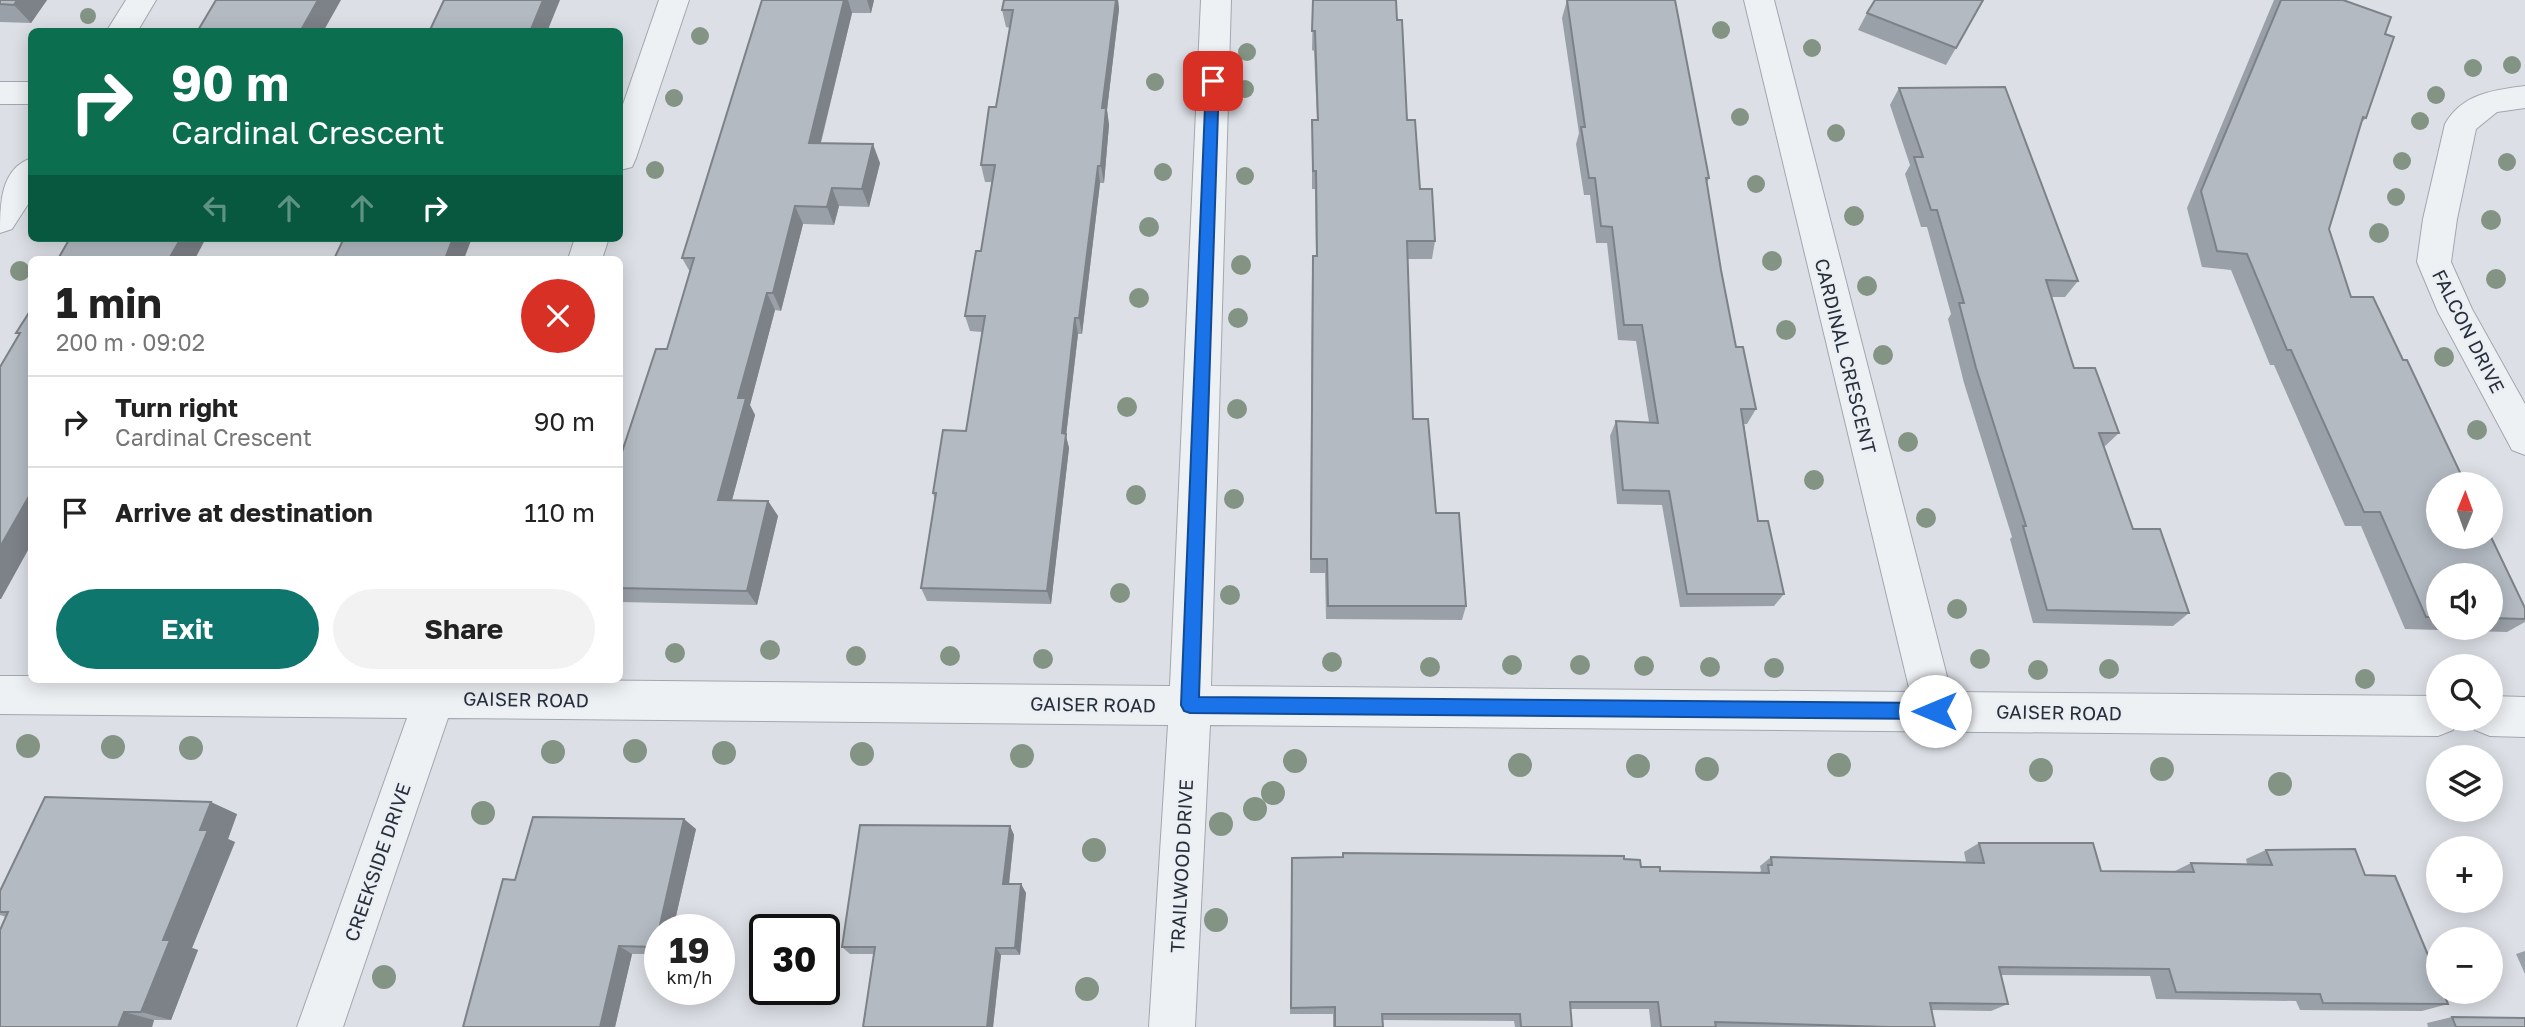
<!DOCTYPE html>
<html lang="en">
<head>
<meta charset="utf-8">
<style>
  body { margin:0; font-family:"Golos Text",sans-serif; background:#f2f2f2; color:#222; height:100vh; display:flex; flex-direction:column; font-size:26px; white-space:nowrap }
  * { box-sizing:border-box; margin:0 }
  p { font-size:23px; color:#767676 }
  .icon { flex:none; width:38px; height:38px; fill:none; stroke:currentColor; stroke-width:2; stroke-linecap:round; stroke-linejoin:round }
  .map { position:relative; flex:1; overflow:hidden }
  .side { position:absolute; left:28px; top:256px; width:595px; height:427px; display:flex; flex-direction:column; background:#fff; border-radius:10px; box-shadow:0 4px 18px #0003 }
  .side>* { flex:none }
  .hud { position:absolute; left:28px; top:28px; width:595px; height:214px; border-radius:10px; box-shadow:0 4px 18px #0003; background:#0b6e4f; color:#fff; overflow:hidden }
  .needle { width:46px; rotate:1deg }
  .buttons { position:absolute; left:2426px; top:472px; display:grid; gap:14px }
  .buttons a { display:grid; place-items:center; width:77px; height:77px; border-radius:50%; background:#fff; box-shadow:0 4px 18px #0003; font-size:35px }
  .speed { position:absolute; left:644px; top:914px; display:flex; gap:14px; font-size:35px; font-weight:700; text-align:center }
  .speed>* { display:grid; place-content:center; width:91px; height:91px; border-radius:50%; background:#fff; box-shadow:0 4px 18px #0003; line-height:1 }
  .speed small { font-size:18px; font-weight:400 }
  .speed .limit { border:4px solid #111; border-radius:10px; background:#fff; color:#111 }
  .pin { position:absolute; display:grid; place-items:center; width:60px; height:60px; color:#fff; margin:-30px; border-radius:14px; box-shadow:0 4px 10px #0006 }
  .me { position:absolute; width:77px; margin:-38px; rotate:270deg; stroke-linejoin:round; filter:drop-shadow(0 0 5px #0008) }
  .turn { display:flex; align-items:center; gap:24px; height:147px; padding:0 28px; font-size:32px }
  .turn .icon { width:91px; height:91px; stroke-width:2.5 }
  .turn b { display:block; font-size:49px; line-height:60px }
  .lanes { display:flex; align-items:center; height:66px; padding:0 28px; background:#0003; justify-content:center; gap:35px; direction:ltr }
  .lanes .off { opacity:.35 }
  .round { display:grid; place-items:center; flex:none; width:74px; height:74px; border-radius:37px; background:#f2f2f2 }
  .head { display:flex; align-items:center; justify-content:space-between; height:119px; padding:0 28px }
  h1 { font-size:42px; font-weight:700; line-height:52px }
  .primary-button { display:flex; gap:14px; margin-top:auto; padding:14px 28px }
  .primary-button a { flex:1; height:80px; border-radius:42px; background:#0f766e; color:#fff; font-size:28px; font-weight:700; line-height:80px; text-align:center }
  .primary-button a+a { background:#f2f2f2; color:#222 }
  ul { padding:0; list-style:none }
  li { display:flex; align-items:center; gap:21px; height:91px; padding:0 28px; border-top:2px solid #e0e0e0 }
  li div { flex:1 }
  li b { display:block; font-size:26px }
  li em { font-style:normal }
  .map>svg:first-child { display:block }
  .lines { fill:none; stroke-linecap:round; stroke-linejoin:round }
  .street-casing { stroke:#a2a7af; stroke-width:2 }
  .street { fill:#eef1f4; fill-rule:evenodd }
  .tree { fill:#849484 }
  .wall { fill:#9aa0a7; fill-rule:evenodd }
  .shaded-wall { fill:#7d8288 }
  .building { fill:#b3bac2; stroke:#7d8288; stroke-width:2 }
  .route { fill:#1a73e8; stroke:#114b97; stroke-width:2 }
  .labels { text-anchor:middle; dominant-baseline:central; stroke-width:5; stroke-linejoin:round; paint-order:stroke }
  .street-label { font-size:19px; fill:#262f3b; stroke:#ebeff3 }
</style>
</head>
<body>
<div class="map">
<svg width="2525" height="1027" viewBox="0 0 2525 1027">
  <rect width="100%" height="100%" fill="#dce0e6"/>
  <g class="lines">
    <defs>
      <g id="street">
        <polygon points="126,0 156,0 137,32 106,32"/>
        <polygon points="659,0 689,0 636,158 632,167 620,170 620,113"/>
        <polygon points="1201,0 1231,0 1211,686 1910,692 1744,0 1774,0 1951,692 2438,696 2438,719 2457,719 2453,730 2438,736 1210,725 1195,1027 1149,1027 1168,725 448,718 343,1027 297,1027 407,718 0,714 0,676 32,676 32,679 462,679 1170,686"/>
        <rect x="0" y="82" width="32" height="22"/>
        <path d="M2525 86V108L2497 112 2476 129 2457 219 2451 262 2472 309 2525 404V455L2512 450 2438 312 2417 262 2423 219 2445 124C2462 94 2493 90 2525 86Z"/>
        <path d="M32 158V198L12 229 0 233C0 205 0 168 32 158Z"/>
        <polygon points="575,238 609,238 602,259 568,259"/>
        <polygon points="2490,696 2525,697 2525,737 2490,736 2475,730 2471,719 2490,719"/>
      </g>
    </defs>
    <use href="#street" class="street-casing"/>
    <use href="#street" class="street"/>
  </g>
  <g class="tree">
    <circle cx="88" cy="16" r="8"/>
    <circle cx="1721" cy="30" r="9"/>
    <circle cx="700" cy="36" r="9"/>
    <circle cx="1812" cy="48" r="9"/>
    <circle cx="1247" cy="52" r="9"/>
    <circle cx="2512" cy="65" r="9"/>
    <circle cx="2473" cy="68" r="9"/>
    <circle cx="1155" cy="82" r="9"/>
    <circle cx="1245" cy="89" r="9"/>
    <circle cx="2436" cy="95" r="9"/>
    <circle cx="674" cy="98" r="9"/>
    <circle cx="1740" cy="117" r="9"/>
    <circle cx="2420" cy="121" r="9"/>
    <circle cx="1836" cy="133" r="9"/>
    <circle cx="2402" cy="161" r="9"/>
    <circle cx="2507" cy="162" r="9"/>
    <circle cx="655" cy="170" r="9"/>
    <circle cx="1163" cy="172" r="9"/>
    <circle cx="1245" cy="176" r="9"/>
    <circle cx="1756" cy="184" r="9"/>
    <circle cx="2396" cy="197" r="9"/>
    <circle cx="1854" cy="216" r="10"/>
    <circle cx="2491" cy="220" r="10"/>
    <circle cx="1149" cy="227" r="10"/>
    <circle cx="2379" cy="233" r="10"/>
    <circle cx="1772" cy="261" r="10"/>
    <circle cx="1241" cy="265" r="10"/>
    <circle cx="20" cy="271" r="10"/>
    <circle cx="2496" cy="279" r="10"/>
    <circle cx="1867" cy="286" r="10"/>
    <circle cx="1139" cy="298" r="10"/>
    <circle cx="1238" cy="318" r="10"/>
    <circle cx="1786" cy="330" r="10"/>
    <circle cx="1883" cy="355" r="10"/>
    <circle cx="2444" cy="357" r="10"/>
    <circle cx="1127" cy="407" r="10"/>
    <circle cx="1237" cy="409" r="10"/>
    <circle cx="2477" cy="430" r="10"/>
    <circle cx="1908" cy="442" r="10"/>
    <circle cx="1814" cy="480" r="10"/>
    <circle cx="1136" cy="495" r="10"/>
    <circle cx="1234" cy="499" r="10"/>
    <circle cx="1926" cy="518" r="10"/>
    <circle cx="1120" cy="593" r="10"/>
    <circle cx="1230" cy="595" r="10"/>
    <circle cx="1957" cy="609" r="10"/>
    <circle cx="770" cy="650" r="10"/>
    <circle cx="675" cy="653" r="10"/>
    <circle cx="856" cy="656" r="10"/>
    <circle cx="950" cy="656" r="10"/>
    <circle cx="1043" cy="659" r="10"/>
    <circle cx="1980" cy="659" r="10"/>
    <circle cx="1332" cy="662" r="10"/>
    <circle cx="1512" cy="665" r="10"/>
    <circle cx="1580" cy="665" r="10"/>
    <circle cx="1644" cy="666" r="10"/>
    <circle cx="1430" cy="667" r="10"/>
    <circle cx="1710" cy="667" r="10"/>
    <circle cx="1774" cy="668" r="10"/>
    <circle cx="2109" cy="669" r="10"/>
    <circle cx="2038" cy="670" r="10"/>
    <circle cx="2365" cy="679" r="10"/>
    <circle cx="28" cy="746" r="12"/>
    <circle cx="113" cy="747" r="12"/>
    <circle cx="191" cy="748" r="12"/>
    <circle cx="635" cy="751" r="12"/>
    <circle cx="553" cy="752" r="12"/>
    <circle cx="724" cy="753" r="12"/>
    <circle cx="862" cy="754" r="12"/>
    <circle cx="1022" cy="756" r="12"/>
    <circle cx="1295" cy="761" r="12"/>
    <circle cx="1520" cy="765" r="12"/>
    <circle cx="1839" cy="765" r="12"/>
    <circle cx="1638" cy="766" r="12"/>
    <circle cx="1707" cy="769" r="12"/>
    <circle cx="2162" cy="769" r="12"/>
    <circle cx="2041" cy="770" r="12"/>
    <circle cx="2280" cy="784" r="12"/>
    <circle cx="1273" cy="793" r="12"/>
    <circle cx="1255" cy="809" r="12"/>
    <circle cx="483" cy="813" r="12"/>
    <circle cx="1221" cy="824" r="12"/>
    <circle cx="1094" cy="850" r="12"/>
    <circle cx="1216" cy="920" r="12"/>
    <circle cx="384" cy="977" r="12"/>
    <circle cx="1087" cy="989" r="12"/>
  </g>
  <g class="wall">
    <polygon points="0,0 47,0 31,23 0,22"/>
    <polygon points="762,0 874,0 871,13 852,13 821,143 880,163 869,207 839,206 834,225 803,224 781,311 775,310 750,405 755,415 732,500 768,501 778,516 757,605 620,602 620,458 667,349 690,272 682,258"/>
    <polygon points="1004,0 1118,0 1119,9 1107,110 1109,125 1104,183 1100,183 1082,334 1078,334 1066,436 1069,448 1051,604 927,601 921,588 935,500 933,493 966,431 982,332 970,331 965,316 981,251 992,182 985,182 981,165 996,107 1010,28 1006,27 1002,10"/>
    <polygon points="1313,0 1397,20 1407,120 1420,189 1435,241 1432,259 1408,259 1413,419 1436,513 1466,606 1462,620 1326,619 1325,573 1310,573 1312,274 1313,256 1316,256 1315,189 1312,189 1312,120 1317,120 1314,51 1312,50"/>
    <polygon points="1567,0 1709,178 1707,183 1721,270 1736,347 1756,409 1747,424 1744,424 1758,521 1784,594 1774,606 1680,607 1662,505 1617,504 1610,436 1616,421 1649,422 1636,341 1618,340 1607,243 1596,243 1590,195 1584,195 1576,144 1579,133 1562,18"/>
    <polygon points="1984,0 1946,65 1858,30 1867,13"/>
    <path d="M2274 0H2343L2385 34 2366 118 2361 123 2329 229 2351 297 2403 360 2525 608V622L2507 632 2405 629 2361 526H2345L2274 365H2270L2231 270 2202 267 2187 208ZM2438 576H2490V628H2438Z"/>
    <polygon points="1899,88 2078,281 2065,297 2051,297 2074,368 2119,433 2104,447 2133,529 2189,613 2173,626 2033,623 2010,539 2012,537 1964,383 1948,319 1951,314 1927,227 1921,227 1905,174 1910,165 1890,105"/>
    <polygon points="237,814 228,839 235,842 192,948 198,950 171,1020 154,1020 152,1027 0,1027 6,917 0,915 0,891"/>
    <polygon points="1010,826 1014,835 1009,884 1021,884 1026,893 1020,955 1001,955 993,1027 863,1027 874,954 850,954 842,947"/>
    <polygon points="696,829 673,929 660,929 660,954 632,954 615,1027 463,1027 515,880"/>
    <polygon points="1979,843 2101,871 2173,872 2191,863 2247,864 2246,859 2266,850 2365,875 2448,1004 2422,1011 2300,1010 2296,1001 2156,999 2150,976 2001,975 2008,1004 1991,1011 1931,1010 1935,1027 1651,1027 1649,1009 1570,1009 1572,1027 1515,1027 1514,1021 1382,1020 1383,1027 1333,1027 1333,1014 1290,1014 1292,858 1342,857 1343,853 1624,859 1641,867 1660,871 1759,873 1761,871 1760,866 1771,857 1966,862 1964,852"/>
    <polygon points="2525,951 2525,974 2516,954"/>
    <polygon points="2452,1017 2525,1027 2428,1027 2427,1023"/>
  </g>
  <g class="shaded-wall">
    <polygon points="17,0 47,0 31,23 14,5"/>
    <polygon points="318,0 341,0 323,32 300,32"/>
    <polygon points="543,0 560,0 547,32 530,32"/>
    <polygon points="844,0 848,0 852,13 816,161 809,143"/>
    <polygon points="867,0 874,0 871,13"/>
    <polygon points="1116,0 1118,0 1119,9 1107,110 1109,125 1104,183 1101,166 1102,108"/>
    <polygon points="873,144 880,163 869,207 862,189"/>
    <polygon points="1098,166 1100,183 1082,334 1079,318"/>
    <polygon points="832,188 839,206 834,225 827,207"/>
    <polygon points="795,206 803,224 781,311 773,293"/>
    <polygon points="181,238 206,238 195,259 169,259"/>
    <polygon points="453,238 472,238 464,259 445,259"/>
    <polygon points="767,293 775,310 750,405 755,415 728,515 718,500 738,398"/>
    <polygon points="1075,318 1078,334 1066,436 1069,448 1051,604 1047,591 1062,433"/>
    <polygon points="32,491 32,543 1,599 0,599 0,547"/>
    <polygon points="768,501 778,516 757,605 747,591"/>
    <polygon points="211,802 237,814 228,839 235,842 192,948 198,950 171,1020 141,1012 163,940 200,830"/>
    <polygon points="684,819 696,829 673,929 660,929 660,949 655,947"/>
    <polygon points="1010,826 1014,835 1008,893 1003,884"/>
    <polygon points="1021,884 1026,893 1020,955 1015,948"/>
    <polygon points="619,946 632,954 615,1027 600,1027"/>
    <polygon points="996,948 1001,955 993,1027 987,1027"/>
    <polygon points="124,1012 154,1020 152,1027 118,1027"/>
  </g>
  <g class="building">
    <polygon points="0,0 17,0 14,5 0,4"/>
    <polygon points="216,0 318,0 300,32 197,32"/>
    <polygon points="444,0 543,0 530,32 429,32"/>
    <polygon points="762,0 844,0 809,143 873,144 862,189 832,188 827,207 795,206 773,293 767,293 738,398 746,398 718,500 768,501 747,591 620,588 620,458 656,349 667,349 694,258 682,258"/>
    <polygon points="1004,0 1116,0 1102,108 1106,108 1101,166 1098,166 1079,318 1075,318 1062,433 1066,434 1047,591 921,588 936,493 933,493 943,430 966,431 985,316 965,316 976,251 981,251 995,165 981,165 989,107 996,107 1013,10 1002,10"/>
    <polygon points="1313,0 1396,0 1397,20 1402,20 1407,120 1415,120 1420,189 1432,189 1435,241 1407,241 1413,419 1428,419 1436,513 1459,513 1466,606 1328,606 1327,559 1311,559 1313,256 1317,256 1316,171 1313,171 1312,120 1318,120 1315,31 1312,31"/>
    <polygon points="1567,0 1675,0 1709,178 1706,178 1721,270 1736,347 1743,347 1756,409 1741,409 1758,521 1768,521 1784,594 1687,594 1669,491 1623,490 1616,421 1658,423 1642,325 1624,325 1612,227 1601,226 1595,178 1589,178 1581,127 1585,127"/>
    <polygon points="1875,0 1983,0 1956,48 1867,13"/>
    <polygon points="2281,0 2343,0 2391,17 2385,34 2394,37 2366,118 2363,117 2329,229 2351,297 2373,297 2403,360 2407,360 2466,485 2438,485 2438,537 2490,537 2490,535 2525,608 2525,619 2490,618 2490,576 2438,576 2438,617 2426,617 2380,512 2364,512 2291,350 2287,350 2247,254 2217,251 2201,191"/>
    <polygon points="2005,87 2078,281 2046,280 2074,368 2095,368 2119,433 2099,433 2133,529 2160,529 2189,613 2047,610 2023,526 2026,526 1976,368 1959,303 1964,303 1937,210 1931,210 1914,157 1923,157 1899,88"/>
    <polygon points="70,238 181,238 169,259 58,259"/>
    <polygon points="344,238 453,238 445,259 334,259"/>
    <polygon points="32,308 32,491 0,547 0,367 20,333 16,333"/>
    <polygon points="45,797 211,802 200,830 208,830 163,940 170,940 141,1012 124,1012 118,1027 0,1027 0,930 8,912 0,912 0,891"/>
    <polygon points="533,817 684,819 655,947 619,946 600,1027 463,1027 503,879 515,880"/>
    <polygon points="860,825 1010,826 1003,884 1021,884 1015,948 996,948 987,1027 863,1027 875,947 842,947"/>
    <polygon points="1979,843 2093,843 2101,871 2194,872 2191,863 2272,865 2266,850 2355,849 2365,875 2395,876 2438,979 2438,992 2443,992 2448,1004 2323,1003 2320,994 2176,992 2169,969 1999,967 2008,1004 1930,1003 1935,1027 1889,1027 1715,1022 1716,1027 1661,1027 1658,1002 1570,1002 1572,1027 1521,1027 1520,1014 1382,1014 1383,1027 1335,1027 1335,1007 1291,1008 1292,858 1343,857 1343,853 1624,856 1624,859 1640,860 1641,867 1660,867 1660,871 1769,873 1768,865 1772,865 1771,857 1984,863"/>
    <polygon points="2452,1017 2525,1018 2525,1027 2456,1027"/>
  </g>
  <polygon class="route" points="1213,77 1219,81 1199,697 1935,703 1941,705 1943,711 1941,717 1935,719 1190,713 1184,711 1181,705 1206,81"/>
  <g class="labels">
    <g class="street-label">
      <text transform="translate(2469 331) rotate(63)">FALCON DRIVE</text>
      <text transform="translate(1846 356) rotate(76)">CARDINAL CRESCENT</text>
      <text transform="translate(526 699) rotate(1)">GAISER ROAD</text>
      <text transform="translate(1093 704) rotate(1)">GAISER ROAD</text>
      <text transform="translate(2059 712) rotate(1)">GAISER ROAD</text>
      <text transform="translate(377 862) rotate(-71)">CREEKSIDE DRIVE</text>
      <text transform="translate(1181 866) rotate(-87)">TRAILWOOD DRIVE</text>
    </g>
  </g>
</svg>
<div class="buttons">
<a><svg class="needle" viewBox="-14 -14 28 28"><path d="M0-13l5 13h-10z" fill="#e53935"/><path d="M0 13l5-13h-10z" fill="#767676"/></svg></a>
<a><svg class="icon" aria-label="sound" viewBox="0 0 24 24"><path d="M4 9h4l5-4v14l-5-4H4zM17 9q2 3 0 6"/></svg></a>
<a><svg class="icon" aria-label="search" viewBox="0 0 24 24"><circle cx="10" cy="10" r="6"/><path d="M15 15l6 6"/></svg></a>
<a><svg class="icon" aria-label="layers" viewBox="0 0 24 24"><path d="M12 4l9 5-9 5-9-5zM3 14l9 5 9-5"/></svg></a>
<a>+</a>
<a>−</a>
</div>
<div class="speed"><div>19<small>km/h</small></div><div class="limit">30</div></div>
<div class="pin" style="left:1213px;top:81px;background:#d93025"><svg class="icon" aria-label="arrive" viewBox="0 0 24 24"><path d="M6 21V4h12l-3 4 3 4H6"/></svg></div>
<svg class="me" style="left:1935px;top:711px" viewBox="-20 -20 40 40"><circle r="19" fill="#fff"/><path d="M0-13L10 11 0 6-10 11z" fill="#1a73e8"/></svg>
<div class="hud">
<div class="turn"><svg class="icon" aria-label="right" viewBox="0 0 24 24"><path d="M7 20v-9h11M14 6l5 5-5 5"/></svg><div><b>90 m</b>Cardinal Crescent</div></div>
<div class="lanes"><svg class="icon off" aria-label="left" viewBox="0 0 24 24"><path d="M17 20v-9H6M10 6l-5 5 5 5"/></svg><svg class="icon off" aria-label="ahead" viewBox="0 0 24 24"><path d="M12 20V5M6 11l6-6 6 6"/></svg><svg class="icon off" aria-label="ahead" viewBox="0 0 24 24"><path d="M12 20V5M6 11l6-6 6 6"/></svg><svg class="icon" aria-label="right" viewBox="0 0 24 24"><path d="M7 20v-9h11M14 6l5 5-5 5"/></svg></div>
</div>
<section class="side">
<div class="head"><div><h1>1 min</h1><p>200 m · 09:02</p></div><a class="round" style="background:#d93025;color:#fff"><svg class="icon" aria-label="close" viewBox="0 0 24 24"><path d="M6 6l12 12M18 6L6 18"/></svg></a></div>
<ul>
<li><svg class="icon" aria-label="right" viewBox="0 0 24 24"><path d="M7 20v-9h11M14 6l5 5-5 5"/></svg><div><b>Turn right</b><p>Cardinal Crescent</p></div><em>90 m</em></li>
<li><svg class="icon" aria-label="arrive" viewBox="0 0 24 24"><path d="M6 21V4h12l-3 4 3 4H6"/></svg><div><b>Arrive at destination</b></div><em>110 m</em></li>
</ul>
<div class="primary-button"><a>Exit</a><a>Share</a></div>
</section>
</div>
</body>
</html>
